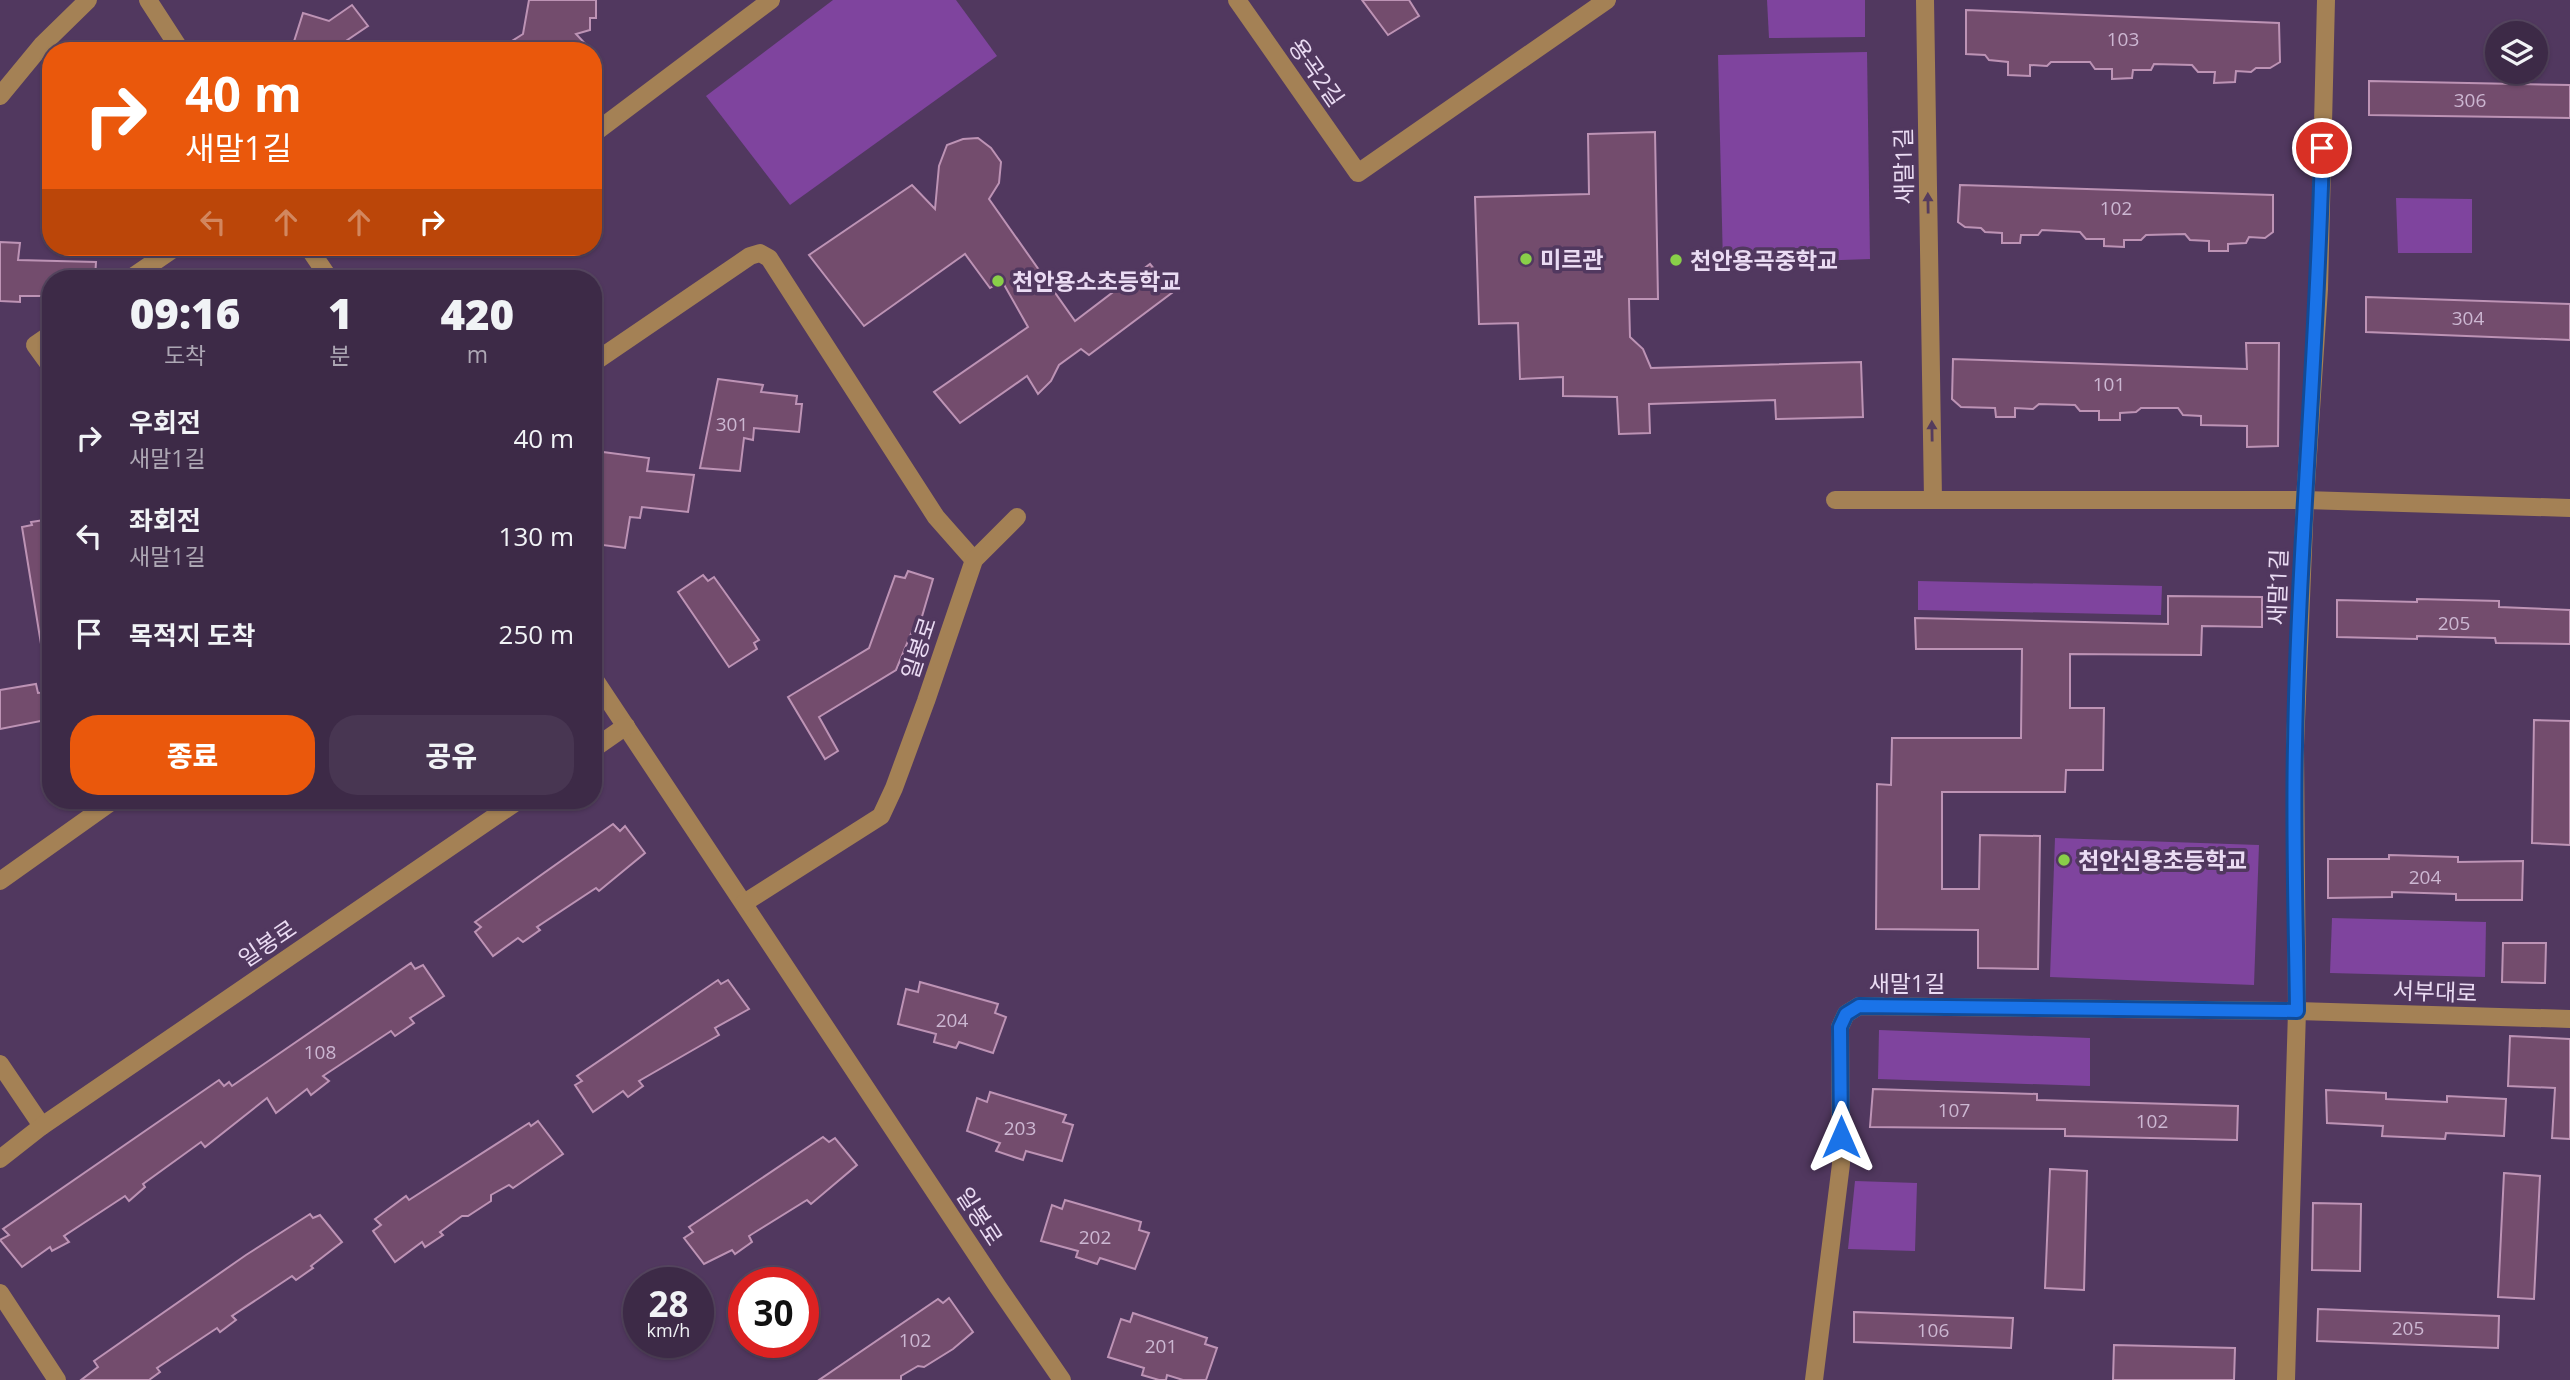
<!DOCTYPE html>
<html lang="ko">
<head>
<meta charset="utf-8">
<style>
  body { margin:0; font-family:"Open Sans","Noto Sans KR",sans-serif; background:#483652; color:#f1f3f6; height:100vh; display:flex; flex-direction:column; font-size:26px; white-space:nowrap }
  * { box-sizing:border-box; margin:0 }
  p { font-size:23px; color:#ada7b4 }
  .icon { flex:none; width:38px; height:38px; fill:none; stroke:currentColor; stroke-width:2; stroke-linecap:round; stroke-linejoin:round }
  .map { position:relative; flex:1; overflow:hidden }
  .drawer { position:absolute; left:42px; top:270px; width:560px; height:539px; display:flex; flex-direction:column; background:#3d2a47; border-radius:28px; box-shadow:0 2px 5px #0004,0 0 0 2px #564660 }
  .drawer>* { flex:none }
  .top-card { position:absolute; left:42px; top:42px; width:560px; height:214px; border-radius:28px; box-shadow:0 2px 5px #0004,0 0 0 2px #564660; background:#ea580c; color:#fff; overflow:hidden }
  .tools { position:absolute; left:2485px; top:21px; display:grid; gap:14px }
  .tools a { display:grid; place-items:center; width:63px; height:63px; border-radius:50%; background:#3d2a47; box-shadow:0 2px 5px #0004,0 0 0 2px #564660; font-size:35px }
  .speed { position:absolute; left:623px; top:1267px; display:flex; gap:14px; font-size:35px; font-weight:700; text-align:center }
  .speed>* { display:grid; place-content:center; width:91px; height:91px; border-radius:50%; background:#3d2a47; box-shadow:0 2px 5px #0004,0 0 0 2px #564660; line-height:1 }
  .speed small { font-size:18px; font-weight:400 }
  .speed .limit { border:10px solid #d22; background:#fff; color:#111 }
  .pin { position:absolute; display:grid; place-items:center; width:60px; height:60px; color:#fff; margin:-30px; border:4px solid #fff; border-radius:50%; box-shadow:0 2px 7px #0007 }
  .me { position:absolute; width:77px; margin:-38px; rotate:0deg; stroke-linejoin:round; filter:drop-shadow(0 0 5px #0008) }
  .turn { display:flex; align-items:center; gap:24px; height:147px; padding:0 28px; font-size:32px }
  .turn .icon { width:91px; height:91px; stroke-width:2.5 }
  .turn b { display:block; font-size:49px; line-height:60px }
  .lanes { display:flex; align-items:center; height:66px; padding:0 28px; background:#0003; justify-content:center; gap:35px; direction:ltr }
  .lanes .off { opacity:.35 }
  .eta { display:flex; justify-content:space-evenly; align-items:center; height:119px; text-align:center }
  .eta b { font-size:42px; font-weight:800; line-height:49px }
  .action { display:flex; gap:14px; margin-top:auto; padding:14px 28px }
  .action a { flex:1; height:80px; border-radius:28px; background:#ea580c; color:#fff; font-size:28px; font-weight:800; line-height:80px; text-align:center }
  .action a+a { background:#483652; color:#f1f3f6 }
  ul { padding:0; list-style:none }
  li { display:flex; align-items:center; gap:21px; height:98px; padding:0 28px }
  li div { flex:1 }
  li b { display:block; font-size:26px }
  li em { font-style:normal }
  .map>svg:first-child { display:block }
  .green { fill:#7f449e }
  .building { fill:#734c6d; stroke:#bd93b5; stroke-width:2 }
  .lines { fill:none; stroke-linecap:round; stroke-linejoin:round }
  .minor { stroke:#a48155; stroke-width:18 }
  .oneway { fill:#553c5e }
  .route-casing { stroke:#114b97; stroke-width:18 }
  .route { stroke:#1a73e8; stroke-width:12 }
  .poi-dot { fill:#89cf49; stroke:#51385f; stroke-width:2.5 }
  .labels { text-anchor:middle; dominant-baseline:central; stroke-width:7; stroke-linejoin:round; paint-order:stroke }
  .number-label { font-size:19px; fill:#ccb7d2 }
  .street-label { font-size:23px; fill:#eadbf3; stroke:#51385f }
  .poi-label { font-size:23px; font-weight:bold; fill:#eadbf3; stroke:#51385f; text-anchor:start }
</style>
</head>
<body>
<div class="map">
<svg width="2570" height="1380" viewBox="0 0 2570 1380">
  <rect width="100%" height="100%" fill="#51385f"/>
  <g class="green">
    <polygon points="833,0 956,0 997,56 790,205 706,96"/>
    <polygon points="1767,0 1865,0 1865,37 1769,38"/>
    <polygon points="1867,52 1870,259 1723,264 1718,55"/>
    <polygon points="2396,198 2472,199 2472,253 2398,253"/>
    <polygon points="1918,581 2162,586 2161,615 1918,610"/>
    <polygon points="2055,838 2259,845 2254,985 2050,977"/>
    <polygon points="2332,918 2486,922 2485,977 2330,973"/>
    <polygon points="1879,1030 2090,1038 2090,1086 1878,1079"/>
    <polygon points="1855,1181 1917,1183 1915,1251 1848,1249"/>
  </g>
  <g class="building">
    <polygon points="529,0 596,0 596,18 590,18 590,30 576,34 592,51 496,51 523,34"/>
    <polygon points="1362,0 1409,0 1419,16 1388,35"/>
    <polygon points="352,5 368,26 331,51 291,51 303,13 329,21"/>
    <polygon points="1966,10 2279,23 2280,62 2270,68 2256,68 2251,72 2236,71 2235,82 2214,83 2215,72 2198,72 2192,65 2154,64 2151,70 2133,70 2132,78 2112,79 2112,69 2095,69 2090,62 2051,62 2047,66 2030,65 2030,76 2008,75 2008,62 1989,60 1985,55 1966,54"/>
    <polygon points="2369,81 2570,85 2570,118 2369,115"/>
    <polygon points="1655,132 1658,299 1629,299 1630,337 1643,349 1651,368 1861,362 1863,417 1776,419 1775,400 1649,404 1650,433 1619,434 1617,397 1563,396 1563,377 1520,379 1518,323 1479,324 1475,197 1589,194 1588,134"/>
    <polygon points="978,138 991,148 1001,162 999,183 989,199 1075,321 1150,264 1173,292 1089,355 1081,349 1059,365 1051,381 1038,394 1027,376 960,423 934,392 1028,327 1002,281 990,288 965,254 864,326 809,255 912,185 935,209 939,166 947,145 963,139"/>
    <polygon points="1960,185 2273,195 2273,232 2265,238 2249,237 2246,243 2228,244 2228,251 2209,251 2209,241 2190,240 2185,234 2146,235 2141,240 2124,240 2124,247 2104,246 2104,239 2086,239 2080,232 2042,230 2038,235 2021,235 2020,243 2002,243 2002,233 1985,232 1981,228 1965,227 1958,222"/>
    <polygon points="0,242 20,243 18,260 96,262 95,278 51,278 51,296 20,296 20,302 0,301"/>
    <polygon points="2366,297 2570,304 2570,340 2366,332"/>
    <polygon points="2246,343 2279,343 2278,446 2247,447 2247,426 2201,425 2201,416 2183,415 2178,408 2141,408 2136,412 2120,413 2120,420 2099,420 2099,411 2080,411 2075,405 2039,404 2033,409 2015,408 2015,417 1996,417 1995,408 1961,407 1952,399 1953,359 2247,369"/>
    <polygon points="718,379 763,385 761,392 797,396 796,404 802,404 799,432 754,428 753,440 744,438 740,471 700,468"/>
    <polygon points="603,452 649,458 647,471 694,475 688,512 642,507 640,518 630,517 625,548 595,544 597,533 593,533 593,520"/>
    <polygon points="51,519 51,643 41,644 22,527 32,525 31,522"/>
    <polygon points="908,571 933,579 918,630 913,629 896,670 819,717 838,751 825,759 788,697 869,648 895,576 905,578"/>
    <polygon points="703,575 708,581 714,577 759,640 754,643 757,649 729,667 678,592"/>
    <polygon points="2168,596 2262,597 2262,627 2202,626 2201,655 2070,654 2070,708 2104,708 2103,770 2066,770 2065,792 1942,792 1942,889 1979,889 1980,835 2040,836 2038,969 1978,968 1978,930 1876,929 1877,784 1891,785 1892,738 2021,738 2022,649 1916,649 1915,618 2168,624"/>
    <polygon points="2417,599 2499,601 2499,607 2570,610 2570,644 2496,643 2495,638 2417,636 2417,639 2337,637 2337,600 2417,602"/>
    <polygon points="36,684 38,693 48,692 51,719 0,729 0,690"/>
    <polygon points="2534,720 2570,721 2570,845 2532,843"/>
    <polygon points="613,824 620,831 625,826 645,853 599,891 596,888 537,927 540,930 523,942 518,938 493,956 475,932 481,927 475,922"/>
    <polygon points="2389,855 2458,857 2458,862 2523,861 2522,900 2456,900 2456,894 2392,892 2392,897 2328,898 2328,859 2389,859"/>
    <polygon points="2503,943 2546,943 2545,983 2502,982"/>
    <polygon points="411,963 415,969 423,965 444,996 410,1018 414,1023 395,1036 391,1031 323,1076 329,1081 311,1095 307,1089 276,1113 267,1098 205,1147 201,1142 143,1184 145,1187 129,1201 125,1196 64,1236 69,1242 52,1251 50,1247 22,1267 0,1240 9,1235 3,1229 219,1080 224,1086 229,1082 232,1086"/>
    <polygon points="718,980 721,984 728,980 749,1009 715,1028 719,1035 639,1081 643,1086 628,1097 623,1091 593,1112 575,1085 582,1081 577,1076"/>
    <polygon points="920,982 998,1004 995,1013 1006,1017 993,1053 959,1042 956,1048 934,1042 936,1034 898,1024 906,989 918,992"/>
    <polygon points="2510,1036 2570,1039 2570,1139 2552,1138 2555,1088 2508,1086"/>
    <polygon points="1873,1089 2037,1094 2037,1100 2238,1106 2237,1140 2065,1136 2065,1129 1870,1127"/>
    <polygon points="2326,1090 2386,1093 2386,1099 2447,1102 2447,1096 2506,1099 2504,1136 2446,1133 2445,1139 2382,1136 2383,1126 2327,1123"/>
    <polygon points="990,1092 1066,1115 1063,1122 1073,1125 1062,1161 1026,1151 1023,1160 996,1151 1000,1143 967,1131 977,1098 987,1102"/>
    <polygon points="538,1121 563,1154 513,1188 509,1185 491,1195 491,1201 468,1216 462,1216 440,1232 443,1235 425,1247 422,1242 395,1262 373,1231 381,1225 375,1219 406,1196 409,1200 529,1123 531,1126"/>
    <polygon points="823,1137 829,1142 835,1138 857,1165 811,1204 807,1200 749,1236 752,1242 735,1254 732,1250 704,1264 684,1238 693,1232 689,1227"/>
    <polygon points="2050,1169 2087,1171 2084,1290 2045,1288"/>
    <polygon points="2504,1173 2540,1176 2534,1299 2498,1297"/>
    <polygon points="1065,1200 1141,1222 1139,1230 1149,1233 1135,1269 1100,1258 1097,1264 1076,1257 1078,1251 1041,1241 1052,1205 1062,1209"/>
    <polygon points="2313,1203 2361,1204 2360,1271 2312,1270"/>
    <polygon points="310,1214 313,1218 320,1215 342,1242 311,1266 313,1268 296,1280 292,1276 232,1316 236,1320 220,1332 217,1328 157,1368 160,1372 149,1380 81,1380 98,1367 94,1361 246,1255"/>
    <polygon points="949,1298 973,1332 953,1349 924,1367 918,1366 901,1376 901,1380 819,1380 938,1299 943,1303"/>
    <polygon points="2318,1309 2499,1316 2498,1348 2317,1341"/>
    <polygon points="1854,1312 2013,1318 2011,1348 1854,1342"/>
    <polygon points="1133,1313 1207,1338 1205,1344 1217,1348 1206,1380 1183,1380 1167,1375 1166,1380 1159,1380 1142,1375 1144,1368 1108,1357 1121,1319 1130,1322"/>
    <polygon points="2114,1345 2235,1348 2234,1380 2113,1380"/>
  </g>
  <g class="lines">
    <g class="minor">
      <polyline points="148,0 181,51"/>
      <polyline points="1237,0 1358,173 1607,0"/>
      <polyline points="1925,0 1933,499"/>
      <polyline points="0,96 42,45 88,0"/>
      <polyline points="593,134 771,0"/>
      <polyline points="308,247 329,278"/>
      <polyline points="131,278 176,247"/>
      <polyline points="51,334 35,345 51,367"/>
      <polyline points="593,363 750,256 760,253 769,258 936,517 974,560"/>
      <polyline points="1835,500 2305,500 2570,508"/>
      <polyline points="593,677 998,1287 1062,1380"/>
      <polyline points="593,749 626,726"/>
      <polyline points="0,881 114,800"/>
      <polyline points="744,903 881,816 894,788 926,701 974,560 1017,517"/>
      <polyline points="0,1064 42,1126"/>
      <polyline points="0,1159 42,1126 519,800"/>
      <polyline points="0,1293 57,1380"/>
      <polyline points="1814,1380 1841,1164 1840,1027 1846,1014 1859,1006 2297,1011 2570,1019"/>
      <polyline points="2286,1380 2297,1011 2295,746 2305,500 2319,289 2326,0"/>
    </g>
  </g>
  <defs><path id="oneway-solid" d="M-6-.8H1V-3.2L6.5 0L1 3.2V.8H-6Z" transform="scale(1.75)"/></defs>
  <g class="oneway">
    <use href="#oneway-solid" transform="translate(1928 203) rotate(-91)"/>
    <use href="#oneway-solid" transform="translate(1932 431) rotate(-91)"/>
  </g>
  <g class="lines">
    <defs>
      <path id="route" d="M1841 1137 1840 1027 1846 1014 1859 1006 2297 1011C2296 923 2293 834 2295 746 2298 546 2318 347 2322 148"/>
    </defs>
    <use href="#route" class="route-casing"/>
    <use href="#route" class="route"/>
  </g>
  <g class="poi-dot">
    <circle cx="1526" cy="259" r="7"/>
    <circle cx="1676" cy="260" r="7"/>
    <circle cx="998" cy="281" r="7"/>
    <circle cx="2064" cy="860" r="7"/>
  </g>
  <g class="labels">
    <g class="number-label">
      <text x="2123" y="39">103</text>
      <text x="2470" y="100">306</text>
      <text x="2116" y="208">102</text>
      <text x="2468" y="318">304</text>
      <text x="2109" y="384">101</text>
      <text x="732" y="424">301</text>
      <text x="2454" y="623">205</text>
      <text x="2425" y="877">204</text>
      <text x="952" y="1020">204</text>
      <text x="320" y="1052">108</text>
      <text x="1954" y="1110">107</text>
      <text x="2152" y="1121">102</text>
      <text x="1020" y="1128">203</text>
      <text x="1095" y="1237">202</text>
      <text x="2408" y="1328">205</text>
      <text x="1933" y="1330">106</text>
      <text x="915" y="1340">102</text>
      <text x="1161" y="1346">201</text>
    </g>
    <g class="street-label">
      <text transform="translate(1317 72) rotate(55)">용곡2길</text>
      <text transform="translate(1903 166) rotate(-91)">새말1길</text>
      <text transform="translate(2277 587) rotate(-88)">새말1길</text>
      <text transform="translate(918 648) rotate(-72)">일봉로</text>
      <text transform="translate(267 943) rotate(-34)">일봉로</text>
      <text x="1907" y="983">새말1길</text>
      <text transform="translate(2435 991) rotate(2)">서부대로</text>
      <text transform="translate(980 1216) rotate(57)">일봉로</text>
    </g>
    <g class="poi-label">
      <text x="1540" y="259">미르관</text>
      <text x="1690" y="260">천안용곡중학교</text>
      <text x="1012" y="281">천안용소초등학교</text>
      <text x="2078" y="860">천안신용초등학교</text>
    </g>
  </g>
</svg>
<div class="tools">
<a><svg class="icon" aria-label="layers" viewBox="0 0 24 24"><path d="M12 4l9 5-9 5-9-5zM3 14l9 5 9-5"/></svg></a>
</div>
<div class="speed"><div>28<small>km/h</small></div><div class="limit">30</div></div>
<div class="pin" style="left:2322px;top:148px;background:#d93025"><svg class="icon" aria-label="arrive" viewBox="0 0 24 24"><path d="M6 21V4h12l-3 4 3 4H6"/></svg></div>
<svg class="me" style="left:1841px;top:1137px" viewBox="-20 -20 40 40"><path d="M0-17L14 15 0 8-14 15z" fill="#1a73e8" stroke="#fff" stroke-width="4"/></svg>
<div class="top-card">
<div class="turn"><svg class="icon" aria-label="right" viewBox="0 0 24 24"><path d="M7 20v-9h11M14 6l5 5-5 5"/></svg><div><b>40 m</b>새말1길</div></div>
<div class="lanes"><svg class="icon off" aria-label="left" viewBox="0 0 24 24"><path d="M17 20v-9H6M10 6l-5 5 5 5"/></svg><svg class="icon off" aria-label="ahead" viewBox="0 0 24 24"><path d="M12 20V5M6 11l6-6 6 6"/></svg><svg class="icon off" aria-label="ahead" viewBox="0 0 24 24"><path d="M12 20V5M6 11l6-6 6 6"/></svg><svg class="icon" aria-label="right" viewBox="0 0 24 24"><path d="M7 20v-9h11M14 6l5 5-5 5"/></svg></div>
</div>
<section class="drawer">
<div class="eta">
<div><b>09:16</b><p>도착</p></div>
<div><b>1</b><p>분</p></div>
<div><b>420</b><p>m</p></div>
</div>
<ul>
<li><svg class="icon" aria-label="right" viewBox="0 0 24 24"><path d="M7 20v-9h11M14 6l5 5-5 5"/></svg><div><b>우회전</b><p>새말1길</p></div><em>40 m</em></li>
<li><svg class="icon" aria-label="left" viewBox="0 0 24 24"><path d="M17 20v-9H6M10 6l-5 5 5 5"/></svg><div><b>좌회전</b><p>새말1길</p></div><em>130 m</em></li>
<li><svg class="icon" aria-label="arrive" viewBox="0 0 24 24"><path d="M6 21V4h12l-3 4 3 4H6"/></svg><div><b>목적지 도착</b></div><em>250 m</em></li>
</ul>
<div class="action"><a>종료</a><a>공유</a></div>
</section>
</div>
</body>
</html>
